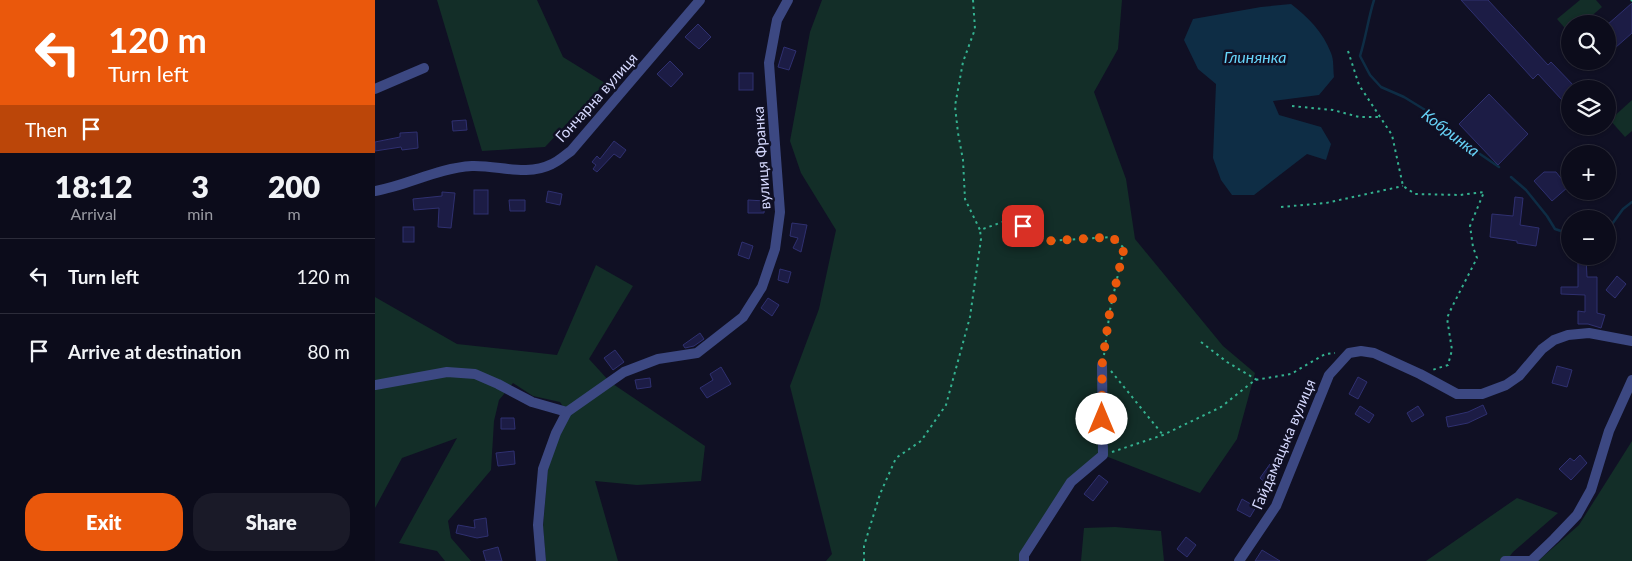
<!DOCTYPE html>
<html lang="en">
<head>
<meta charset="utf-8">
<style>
  body { margin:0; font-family:Lato,sans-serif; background:#1a1a28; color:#f1f3f6; height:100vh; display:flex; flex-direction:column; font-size:19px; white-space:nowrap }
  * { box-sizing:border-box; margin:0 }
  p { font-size:16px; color:#9a9ba3 }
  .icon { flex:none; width:28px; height:28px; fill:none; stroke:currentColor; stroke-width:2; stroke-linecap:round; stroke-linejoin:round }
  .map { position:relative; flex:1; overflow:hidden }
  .side { display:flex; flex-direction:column; background:#0c0c1b; width:375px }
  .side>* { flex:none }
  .hud { background:#ea580c; color:#fff; overflow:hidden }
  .tools { position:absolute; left:1186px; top:15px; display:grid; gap:10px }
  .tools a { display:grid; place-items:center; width:55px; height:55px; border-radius:50%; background:#0c0c1b; box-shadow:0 1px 4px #0004,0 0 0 1px #2c2c3a; font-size:25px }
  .pin { position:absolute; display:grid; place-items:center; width:42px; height:42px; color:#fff; margin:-21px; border-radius:10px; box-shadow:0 2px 8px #0006 }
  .me { position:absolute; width:55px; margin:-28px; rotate:0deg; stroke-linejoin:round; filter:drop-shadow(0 0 4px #0008) }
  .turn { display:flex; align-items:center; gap:18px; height:105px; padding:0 25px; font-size:22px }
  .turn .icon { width:65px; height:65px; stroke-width:2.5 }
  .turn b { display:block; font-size:35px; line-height:42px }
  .then { display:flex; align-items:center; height:48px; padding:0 25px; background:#0003; gap:10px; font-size:19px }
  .eta { display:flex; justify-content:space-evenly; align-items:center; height:85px; text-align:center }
  .eta b { font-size:30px; font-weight:800; line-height:35px }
  .cta { display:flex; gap:10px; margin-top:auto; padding:10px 25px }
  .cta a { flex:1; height:58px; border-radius:20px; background:#ea580c; color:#fff; font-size:20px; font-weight:800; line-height:58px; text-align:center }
  .cta a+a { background:#1a1a28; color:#f1f3f6 }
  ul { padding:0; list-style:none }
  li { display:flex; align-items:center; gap:15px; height:75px; padding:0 25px; border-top:1px solid #2c2c3a }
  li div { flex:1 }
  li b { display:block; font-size:19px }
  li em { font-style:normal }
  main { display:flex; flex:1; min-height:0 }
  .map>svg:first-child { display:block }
  .green { fill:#132e28 }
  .water { fill:#0e2d45 }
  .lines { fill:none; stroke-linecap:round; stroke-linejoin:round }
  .stream { stroke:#0e2d45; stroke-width:2.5 }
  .building { fill:#1c1c45; stroke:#2f3070 }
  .path { stroke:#34b290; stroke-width:2; stroke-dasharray:2.5 4; stroke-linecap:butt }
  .minor { stroke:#3c4882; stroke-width:10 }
  .route { stroke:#ea580c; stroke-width:9; stroke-dasharray:0 16.2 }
  .labels { text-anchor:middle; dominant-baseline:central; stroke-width:5; stroke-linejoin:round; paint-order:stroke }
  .street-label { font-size:15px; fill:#d5d8fd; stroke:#101024 }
  .water-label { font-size:16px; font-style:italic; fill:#67d4f9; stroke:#101024 }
</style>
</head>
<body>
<main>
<section class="side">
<div class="hud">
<div class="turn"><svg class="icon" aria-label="left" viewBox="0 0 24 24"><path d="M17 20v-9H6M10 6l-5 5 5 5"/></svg><div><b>120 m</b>Turn left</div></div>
<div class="then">Then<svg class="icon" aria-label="arrive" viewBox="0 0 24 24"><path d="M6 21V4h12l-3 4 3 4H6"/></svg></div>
</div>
<div class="eta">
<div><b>18:12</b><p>Arrival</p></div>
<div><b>3</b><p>min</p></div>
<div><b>200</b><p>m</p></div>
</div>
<ul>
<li><svg class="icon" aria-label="left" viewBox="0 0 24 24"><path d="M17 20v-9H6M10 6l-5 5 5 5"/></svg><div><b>Turn left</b></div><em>120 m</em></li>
<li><svg class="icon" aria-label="arrive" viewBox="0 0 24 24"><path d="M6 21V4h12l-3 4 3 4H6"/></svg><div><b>Arrive at destination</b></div><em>80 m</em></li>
</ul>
<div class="cta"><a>Exit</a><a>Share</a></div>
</section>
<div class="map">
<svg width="1257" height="561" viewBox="0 0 1257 561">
  <rect width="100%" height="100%" fill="#101024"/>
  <g class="green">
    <polygon points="62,0 162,0 188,57 230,83 170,147 107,151"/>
    <polygon points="447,0 747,0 743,49 719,92 751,179 760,239 848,346 880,373 862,439 825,493 728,455 696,482 649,561 451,561 457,554 415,386 444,309 461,230 426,173 415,141 435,32"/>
    <polygon points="1205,0 1221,0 1227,7 1207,24 1195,24 1195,34 1182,19"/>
    <polygon points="1257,100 1257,131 1250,137 1235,120"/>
    <polygon points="221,265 258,286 214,359 235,382 330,446 326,481 262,485 220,481 243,561 171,561 168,527 174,454 192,412 185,402 158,396 138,383 124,400 119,421 116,470 73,521 76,538 96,561 70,561 62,551 24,543 82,438 27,458 0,508 0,297 82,344 182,355"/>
    <polygon points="1257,441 1257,561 1163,561 1204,525"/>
    <polygon points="1142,498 1183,513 1138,552 1131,561 1051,561"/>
    <polygon points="740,527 786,531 789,561 706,561 709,528"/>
  </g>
  <path class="water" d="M916 4C933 17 948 32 956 53 959 60 958 69 959 77L944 95 898 101 904 115 946 127 956 144 951 160 932 154 879 195H857L846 180 838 158 841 84 823 69 809 40 818 19 886 7Z"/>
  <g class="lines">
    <g class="stream">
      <path d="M999 0C993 19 991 37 985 56L995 75 1006 87 1029 97 1060 116 1086 141 1124 167"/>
      <polyline points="1136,177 1151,190 1172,216 1180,229 1195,234"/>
      <polyline points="1232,231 1248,209 1257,202"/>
    </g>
  </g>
  <g class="building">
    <polygon points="1086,0 1113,0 1173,65 1176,62 1200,87 1195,89 1195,92 1187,100 1163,74 1158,79"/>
    <polygon points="1257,3 1257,33 1232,55 1232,25"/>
    <polygon points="323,24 336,37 324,49 310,37"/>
    <polygon points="409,47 421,51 414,70 403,67"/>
    <polygon points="295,61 308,74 296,87 282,74"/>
    <rect x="364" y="73" width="14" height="17"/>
    <polygon points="1114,94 1153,134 1123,165 1084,124"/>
    <polygon points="91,120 92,130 78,131 77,121"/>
    <polygon points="42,132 43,148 27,150 26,147 0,151 0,142 25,137 25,133"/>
    <polygon points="239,141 251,150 245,158 239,154 222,172 218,169 221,165 217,162 222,156 225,159"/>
    <polygon points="1169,172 1181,172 1193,187 1177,201 1159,181"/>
    <rect x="99" y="190" width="14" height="24"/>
    <polygon points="173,191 187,194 185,205 171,202"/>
    <polygon points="67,192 80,193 76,228 63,227 64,208 39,210 38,199 67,196"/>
    <polygon points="1140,197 1148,198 1145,225 1164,228 1161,246 1142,243 1142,241 1115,237 1117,214 1138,216"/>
    <polygon points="134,200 150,200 150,211 135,211"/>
    <polygon points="373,200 390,201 389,213 373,213"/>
    <polygon points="417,223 432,225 426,252 418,248 423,238 415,236"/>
    <rect x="28" y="227" width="11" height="15"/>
    <polygon points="367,242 378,246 374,259 363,255"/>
    <polygon points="1203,257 1211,257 1212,277 1222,277 1222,313 1230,315 1226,328 1213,324 1203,324 1203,311 1210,312 1210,295 1186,294 1186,287 1203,287"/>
    <polygon points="405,269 416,272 413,283 403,280"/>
    <polygon points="1242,276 1251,284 1240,298 1231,290"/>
    <polygon points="393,298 404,305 397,316 386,308"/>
    <polygon points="325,333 329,339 319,346 310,348 308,345"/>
    <polygon points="240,350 249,362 238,370 229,358"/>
    <polygon points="1182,366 1197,370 1192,387 1177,383"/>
    <polygon points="346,367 356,384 332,398 325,388 338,380 335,374"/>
    <polygon points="983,377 992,382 983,399 974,394"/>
    <polygon points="275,378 276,387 262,389 260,380"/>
    <polygon points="1108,405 1112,414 1093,423 1073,427 1071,417 1093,412"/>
    <polygon points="985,406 999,415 994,423 980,414"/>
    <polygon points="1043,406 1049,415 1037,422 1032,413"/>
    <polygon points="126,418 139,418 140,429 126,429"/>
    <polygon points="139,451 140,464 123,466 121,453"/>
    <polygon points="1205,455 1212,463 1196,480 1184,469 1195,458 1199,461"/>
    <polygon points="895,464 904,471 893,485 885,478"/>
    <polygon points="724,475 733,482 718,501 709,494"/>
    <polygon points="867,499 881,507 875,517 862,510"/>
    <polygon points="111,518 113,536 102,538 81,533 83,525 100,528 99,520"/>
    <polygon points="811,537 821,545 812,557 802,549"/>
    <polygon points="123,547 127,561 111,561 108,551"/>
    <polygon points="887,550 905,561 880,561"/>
  </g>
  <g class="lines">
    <g class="path">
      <polyline points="598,0 600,29 588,62 580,106 583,133 588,160 590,199 605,230 636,219 671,241 737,237 749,248 735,310 729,355"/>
      <polyline points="1256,0 1257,1"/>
      <polyline points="973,51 984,85 1017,135 1028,186 1040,194 1085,195 1109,192 1095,226 1098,247 1102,258 1077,307 1072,318 1077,350 1073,365 1057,370"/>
      <polyline points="917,106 958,110 984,117 1005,117"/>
      <polyline points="906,207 951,203 1028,186"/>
      <polyline points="826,342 852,362 882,380"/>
      <polyline points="736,371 788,435"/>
      <polyline points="737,452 788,435 846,407 880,380 916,374 950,354 960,353"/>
      <polyline points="489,561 489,546 505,494 521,458 546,441 571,405 595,317 606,239 605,230"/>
    </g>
    <g class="minor">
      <polyline points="0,89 49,68"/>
      <path d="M0 191C33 185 63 168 97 166 124 165 151 177 177 164 184 161 190 155 196 151L325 0"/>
      <polyline points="0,385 72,372 100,374 123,384 157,402 192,412"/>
      <polyline points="166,561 163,525 168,469 181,433 192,412 249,372 283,359 322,353 368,317 387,287 400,249 405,212 394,63 402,20 413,0"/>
      <polyline points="649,561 649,555 696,482 728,455 727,365"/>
      <polyline points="864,561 901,506 954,375 974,353 986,351 999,353 1045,374 1082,394 1107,394 1131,385 1144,376 1167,349 1179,340 1193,335 1214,333 1257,341"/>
      <polyline points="1130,561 1156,561 1179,539 1202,515 1216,490 1234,431 1257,380"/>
    </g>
  </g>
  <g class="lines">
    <polyline class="route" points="648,226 671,241 737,237 749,248 735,310 727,365 727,419"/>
  </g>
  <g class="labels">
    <g class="street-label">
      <text transform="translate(221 97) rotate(-48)">Гончарна вулиця</text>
      <text transform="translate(386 158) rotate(-94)">вулиця Франка</text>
      <text transform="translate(908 444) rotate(-67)">Гайдамацька вулиця</text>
    </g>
    <g class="water-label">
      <text x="880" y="56">Глинянка</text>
      <text transform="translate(1076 132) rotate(37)">Кобринка</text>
    </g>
  </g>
</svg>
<div class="tools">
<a><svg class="icon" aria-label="search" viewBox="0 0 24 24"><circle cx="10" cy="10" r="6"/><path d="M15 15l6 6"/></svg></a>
<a><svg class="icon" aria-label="layers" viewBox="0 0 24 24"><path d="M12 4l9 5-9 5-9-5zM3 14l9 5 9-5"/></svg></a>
<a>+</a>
<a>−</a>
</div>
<div class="pin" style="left:648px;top:226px;background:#d93025"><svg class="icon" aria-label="arrive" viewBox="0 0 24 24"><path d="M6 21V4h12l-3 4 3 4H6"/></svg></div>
<svg class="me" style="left:727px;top:419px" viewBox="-20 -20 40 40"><circle r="19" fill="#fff"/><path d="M0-13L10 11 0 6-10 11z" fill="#ea580c"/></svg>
</div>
</main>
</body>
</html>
